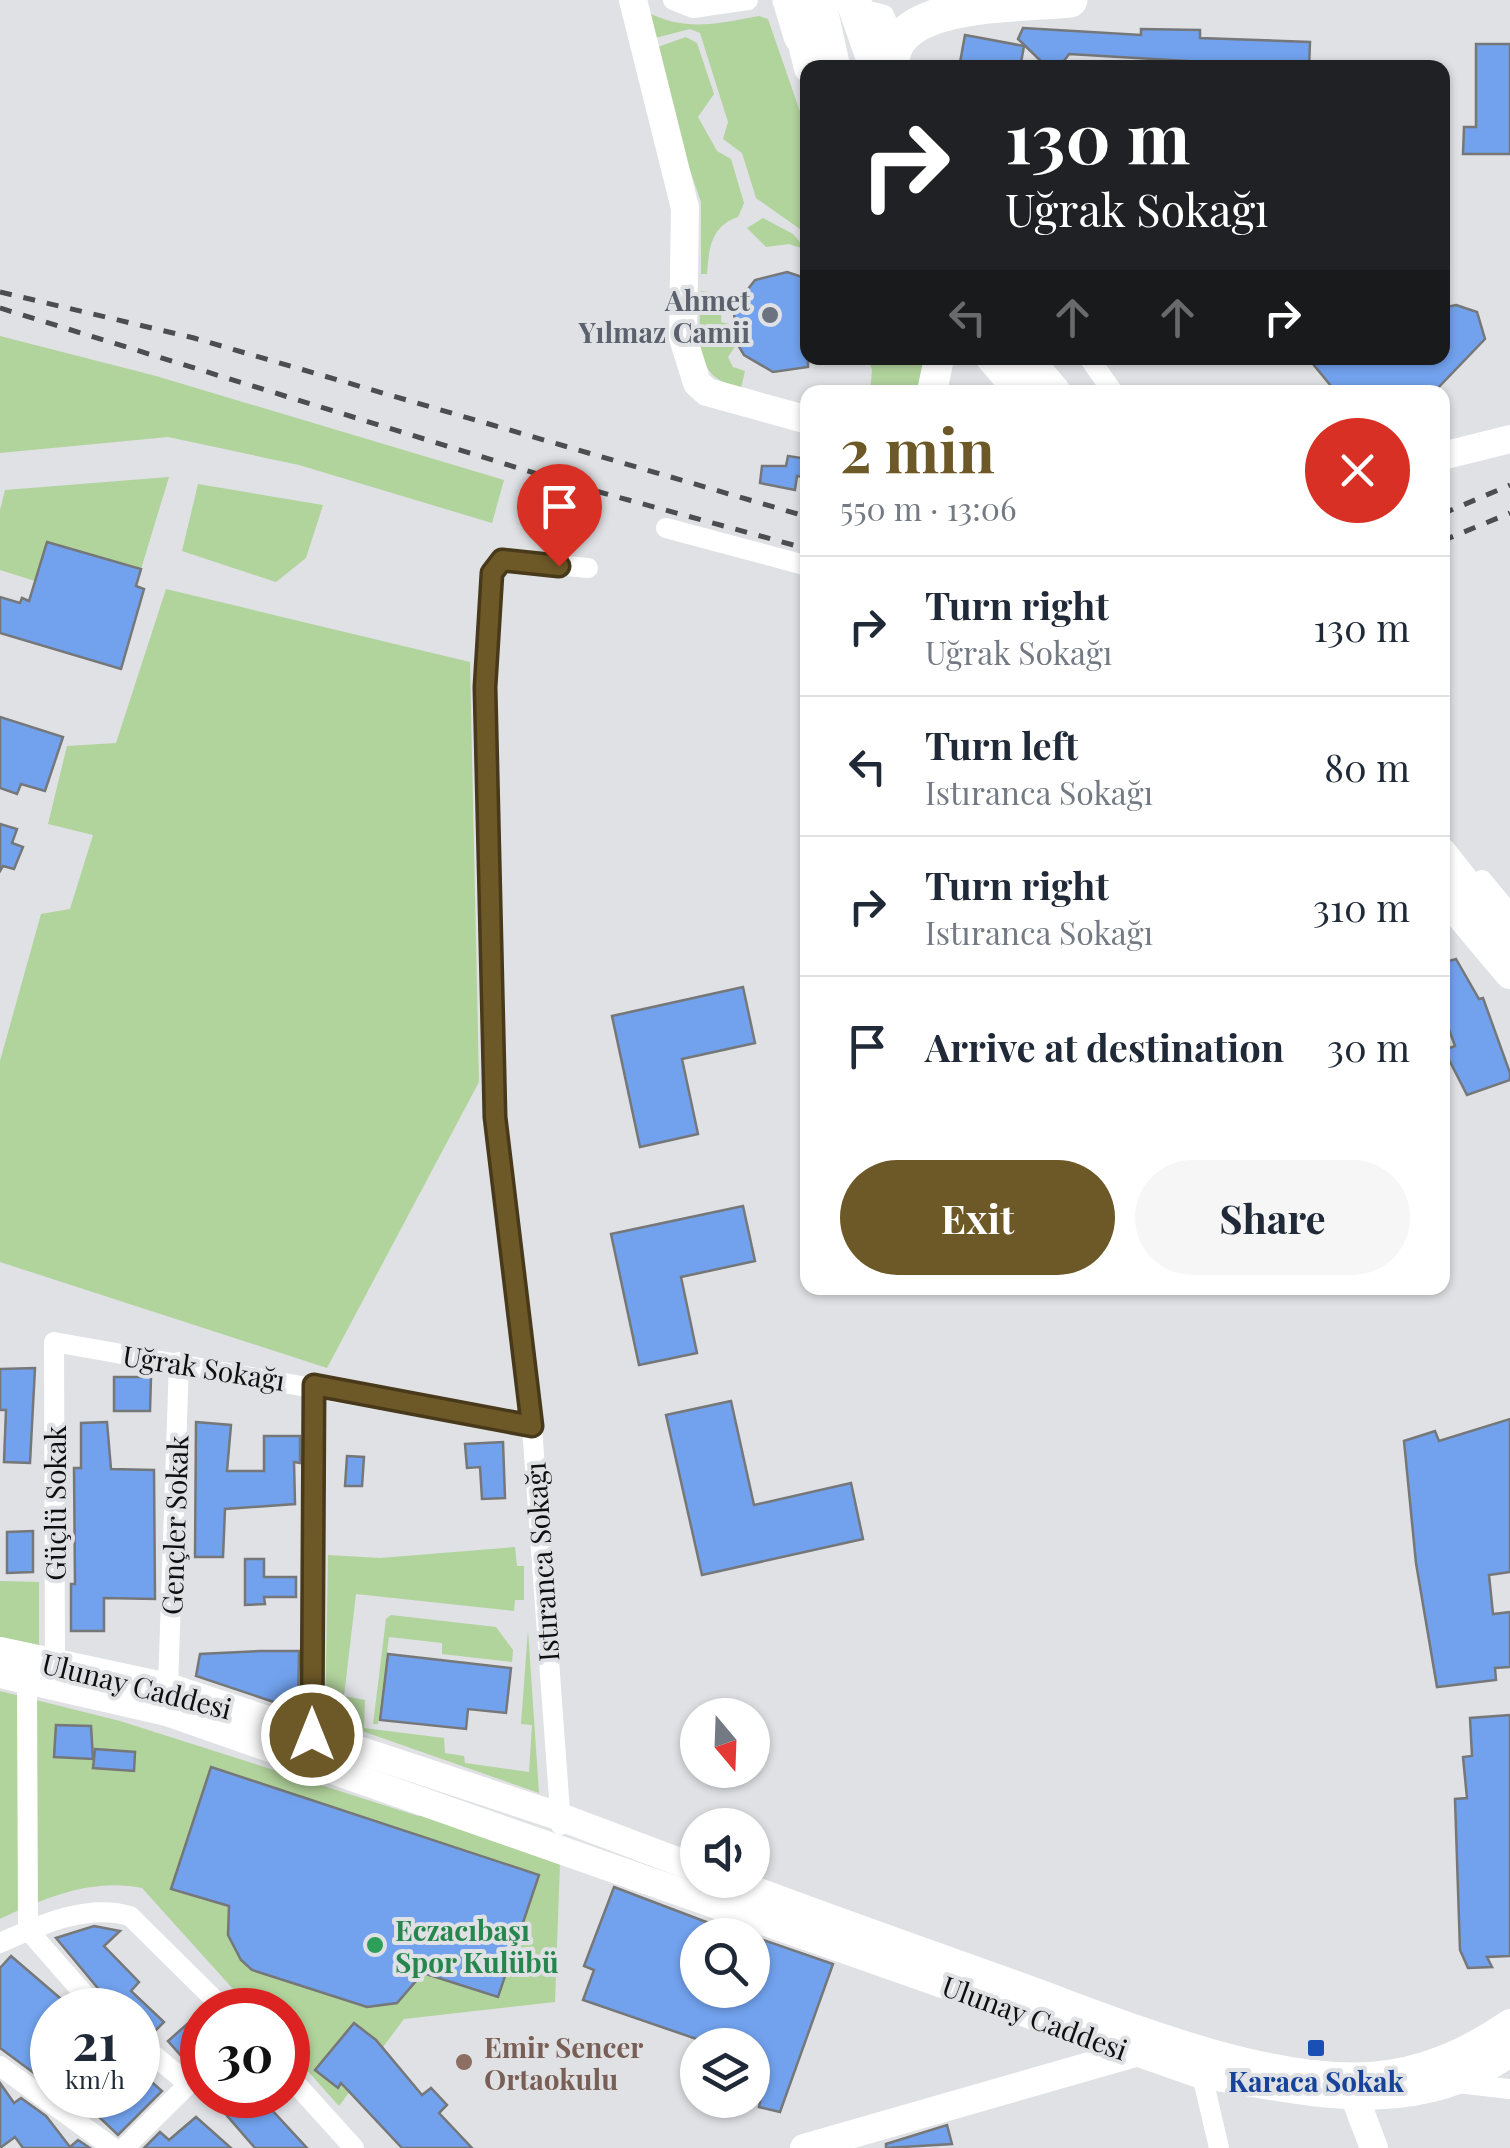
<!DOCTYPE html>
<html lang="en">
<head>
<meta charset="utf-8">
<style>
  body { margin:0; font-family:"Playfair Display",serif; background:#f6f6f7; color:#1f2937; height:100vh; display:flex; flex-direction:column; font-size:38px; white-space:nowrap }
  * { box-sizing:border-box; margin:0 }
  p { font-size:32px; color:#747a83 }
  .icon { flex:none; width:55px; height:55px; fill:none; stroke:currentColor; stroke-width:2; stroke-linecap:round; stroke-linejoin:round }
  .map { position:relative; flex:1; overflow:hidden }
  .side { position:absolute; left:800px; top:385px; width:650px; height:910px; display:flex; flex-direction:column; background:#fff; border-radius:20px; box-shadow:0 2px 8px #0004 }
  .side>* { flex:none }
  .top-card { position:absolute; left:800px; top:60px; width:650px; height:305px; border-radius:20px; box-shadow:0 2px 8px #0004; background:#202124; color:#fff; overflow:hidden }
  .needle { width:65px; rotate:161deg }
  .fabs { position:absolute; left:680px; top:1698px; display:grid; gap:20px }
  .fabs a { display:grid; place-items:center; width:90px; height:90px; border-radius:50%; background:#fff; box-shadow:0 2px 8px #0004; font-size:50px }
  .speed { position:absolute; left:30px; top:1988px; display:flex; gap:20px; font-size:50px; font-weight:700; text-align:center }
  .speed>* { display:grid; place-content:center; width:130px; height:130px; border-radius:50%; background:#fff; box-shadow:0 2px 8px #0004; line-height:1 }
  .speed small { font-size:25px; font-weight:400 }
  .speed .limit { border:15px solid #d22; background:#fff; color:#111 }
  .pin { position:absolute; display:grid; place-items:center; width:85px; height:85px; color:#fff; margin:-102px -42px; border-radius:50% 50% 50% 0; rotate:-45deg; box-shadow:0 0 10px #0007 }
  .pin .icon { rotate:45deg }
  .me { position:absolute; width:110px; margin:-55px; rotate:0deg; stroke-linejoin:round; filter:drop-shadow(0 0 8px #0008) }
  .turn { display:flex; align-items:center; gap:35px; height:210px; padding:0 40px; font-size:45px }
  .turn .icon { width:130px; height:130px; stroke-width:2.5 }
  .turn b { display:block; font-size:70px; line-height:85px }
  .lanes { display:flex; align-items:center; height:95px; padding:0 40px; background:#0003; justify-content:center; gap:50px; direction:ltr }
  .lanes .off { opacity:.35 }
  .round { display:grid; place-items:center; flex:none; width:105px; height:105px; border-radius:52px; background:#f6f6f7 }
  .headline { display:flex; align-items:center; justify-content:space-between; height:170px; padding:0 40px }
  h1 { font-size:60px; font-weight:700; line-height:75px; color:#6d5827 }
  .cta { display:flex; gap:20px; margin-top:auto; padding:20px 40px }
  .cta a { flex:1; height:115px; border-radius:60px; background:#6d5827; color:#fff; font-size:40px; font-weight:700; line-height:115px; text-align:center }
  .cta a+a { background:#f6f6f7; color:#1f2937 }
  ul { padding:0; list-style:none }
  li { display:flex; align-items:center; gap:30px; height:140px; padding:0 40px; border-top:2px solid #e0e1e3 }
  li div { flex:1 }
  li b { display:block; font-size:38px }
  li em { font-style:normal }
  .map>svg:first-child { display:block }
  .green { fill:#b1d39c }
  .building { fill:#72a2ee; stroke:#757779; stroke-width:2.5 }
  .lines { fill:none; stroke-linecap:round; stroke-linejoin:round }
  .street { stroke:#fff; stroke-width:20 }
  .secondary { stroke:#fff; stroke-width:28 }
  .primary { stroke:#fff; stroke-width:30 }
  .highway { stroke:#fff; stroke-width:35 }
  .rail { stroke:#4c4d4e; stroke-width:5; stroke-dasharray:12 12; stroke-linecap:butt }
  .route-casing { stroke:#473919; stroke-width:25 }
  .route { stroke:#6d5827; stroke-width:18 }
  .worship-dot { fill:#6b7280; stroke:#dfe1e4; stroke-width:4 }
  .leisure-dot { fill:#2e9e5b; stroke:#dfe1e4; stroke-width:4 }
  .transit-dot { fill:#1a4fb4; stroke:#dfe1e4; stroke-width:4 }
  .education-dot { fill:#8d6e63; stroke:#dfe1e4; stroke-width:4 }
  .labels { text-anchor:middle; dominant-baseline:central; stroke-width:8; stroke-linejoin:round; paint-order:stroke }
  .worship-label { font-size:28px; font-weight:bold; fill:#5b616d; stroke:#dfe1e4; text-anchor:end }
  .street-label { font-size:28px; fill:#0f0f10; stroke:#dfe1e4 }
  .leisure-label { font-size:28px; font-weight:bold; fill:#27864d; stroke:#dfe1e4; text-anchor:start }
  .education-label { font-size:28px; font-weight:bold; fill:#785e54; stroke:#dfe1e4; text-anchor:start }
  .transit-label { font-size:28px; font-weight:bold; fill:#164399; stroke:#dfe1e4 }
</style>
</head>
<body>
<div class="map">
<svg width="1510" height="2148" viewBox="0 0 1510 2148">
  <rect width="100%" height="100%" fill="#dfe1e4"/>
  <g class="green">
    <path d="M645 11C684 32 717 24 759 16L768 19 807 132V234L756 198 742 153 723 139 728 122 700 33 690 29 655 38Z"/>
    <path d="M686 37 697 43 714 94 698 117 717 151 731 159 744 203 738 217C711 226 709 248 707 274H701V202L649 50Z"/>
    <polygon points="763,218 793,234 807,250 789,244 766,247 747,228"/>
    <path d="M701 291 722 294 721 322 729 324 736 345 728 357 733 367 745 371 741 388C689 377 700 335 701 291Z"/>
    <polygon points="0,336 156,376 504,480 492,523 299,465 168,437 0,453"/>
    <polygon points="868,358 920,358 926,370 918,392 870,392 872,370"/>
    <polygon points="169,477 141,569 47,542 35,581 0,570 0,510 5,490"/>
    <polygon points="198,484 323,505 306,558 276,582 182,551"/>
    <polygon points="166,589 470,662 479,1082 327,1368 0,1262 0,1061 41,914 70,909 93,835 48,824 67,746 116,743"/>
    <polygon points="515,1547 517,1566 524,1566 524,1600 515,1600 514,1611 356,1594 344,1696 365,1700 364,1728 444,1738 445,1753 464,1756 465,1763 529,1772 532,1725 521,1724 528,1630 539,1793 325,1718 328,1555 380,1558"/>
    <polygon points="0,1581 39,1582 39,1648 0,1641"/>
    <polygon points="391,1615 496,1627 513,1650 512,1662 442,1654 442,1643 389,1637 378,1724 373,1724 386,1619"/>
    <path d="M0 1691 120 1721 418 1816 426 1813 560 1862 555 2002 404 2019 339 2106 288 2049V2010H252L142 1888C92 1878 44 1898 0 1919Z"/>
  </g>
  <g class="building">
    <polygon points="1023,28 1141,35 1141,29 1200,30 1200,38 1310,42 1309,68 1203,68 1203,62 1069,54 1059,68 1048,68 1018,39"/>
    <polygon points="965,35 1024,46 1020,68 959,68"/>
    <polygon points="1476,44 1510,44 1510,154 1463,154 1464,127 1476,127"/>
    <polygon points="787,272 808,279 808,367 773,372 744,355 735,340 734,307 755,280"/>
    <polygon points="1456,305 1477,312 1485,339 1434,392 1336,392 1308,358 1442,358 1442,308"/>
    <polygon points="788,456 808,459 808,478 797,476 795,490 760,483 762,466 786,466"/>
    <polygon points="47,542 141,569 136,586 144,589 121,669 0,633 0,597 20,603 22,598 29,601"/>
    <polygon points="0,717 63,737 45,791 21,784 17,794 0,788"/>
    <polygon points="0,824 17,829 12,843 23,847 14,869 3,866 0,871"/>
    <polygon points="1456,959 1479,999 1483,998 1510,1073 1510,1080 1467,1095 1444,1050 1455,1046 1443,1013 1442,963"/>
    <polygon points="743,987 755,1043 682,1059 698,1134 640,1147 612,1016"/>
    <polygon points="743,1206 755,1261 681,1277 697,1353 639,1365 611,1234"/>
    <polygon points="35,1368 30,1463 4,1462 6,1410 0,1410 0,1369"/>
    <polygon points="114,1377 151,1377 150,1411 114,1411"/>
    <polygon points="731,1401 754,1505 851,1483 863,1539 702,1575 666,1415"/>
    <polygon points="1510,1419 1510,1572 1489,1575 1493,1614 1510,1612 1510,1667 1495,1668 1496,1680 1437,1687 1416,1563 1404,1441 1435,1431 1439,1441"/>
    <polygon points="107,1422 111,1469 154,1470 155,1599 104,1598 104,1631 71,1631 71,1584 75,1584 74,1468 81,1468 81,1423"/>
    <polygon points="196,1422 231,1425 227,1471 264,1471 264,1436 300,1436 300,1463 294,1462 295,1504 225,1509 223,1557 195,1557"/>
    <polygon points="503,1442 505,1498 482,1499 480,1467 467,1468 465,1444"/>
    <polygon points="347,1456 364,1457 362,1486 345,1486"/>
    <polygon points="33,1531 33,1572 7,1573 7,1532"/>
    <polygon points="245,1559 264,1559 264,1577 296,1577 296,1597 264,1597 265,1604 245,1605"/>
    <polygon points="261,1651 299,1651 298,1710 196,1676 200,1654"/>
    <polygon points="388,1654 511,1668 506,1713 468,1709 466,1729 380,1720"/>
    <polygon points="1510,1715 1510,1956 1487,1957 1492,1967 1468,1968 1460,1950 1455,1799 1467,1798 1463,1757 1472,1756 1470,1718"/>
    <polygon points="56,1725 91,1726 93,1759 54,1757"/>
    <polygon points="95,1749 135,1752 134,1771 93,1768"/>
    <polygon points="211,1767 539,1875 498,1997 423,1973 397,2003 367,2007 252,1970 241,1960 228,1935 229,1906 171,1889"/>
    <polygon points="614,1887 738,1934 698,1935 698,1990 752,1990 752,1936 833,1964 780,2112 759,2107 763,2087 752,2083 752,2045 714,2045 583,2000 594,1970 584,1966"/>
    <polygon points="94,1926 120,1931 104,1946 139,1982 131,1991 164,2022 151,2035 138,2029 138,2010 116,2010 56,1938"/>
    <polygon points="11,1956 74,2010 52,2010 52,2066 42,2079 0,2048 0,1968"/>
    <polygon points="194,2018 202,2027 202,2041 183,2058 168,2041"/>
    <polygon points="354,2023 376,2040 422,2095 431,2088 447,2105 439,2113 472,2148 402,2148 341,2083 338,2088 315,2070"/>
    <polygon points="138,2070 162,2091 118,2135 76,2095 138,2095"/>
    <polygon points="0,2083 14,2103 21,2098 46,2116 70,2147 78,2140 90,2148 23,2148 15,2137 0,2148"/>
    <polygon points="209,2095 258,2095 307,2148 255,2148"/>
    <polygon points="196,2117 231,2148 144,2148 160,2132 169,2140"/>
    <polygon points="947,2125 952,2144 886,2148 886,2144"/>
  </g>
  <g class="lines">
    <g class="street">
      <polyline points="673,0 693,8 748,0"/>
      <polyline points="850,6 884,15 900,52"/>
      <polyline points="1089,358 1113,392"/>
      <polyline points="666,528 808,566"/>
      <polyline points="1482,880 1510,914"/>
      <polyline points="55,1663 54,1342 532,1427"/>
      <polyline points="27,1680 28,1930 98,2010"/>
      <polyline points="168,1687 179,1362"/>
      <polyline points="312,1735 314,1385"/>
      <polyline points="561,1825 532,1427 495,1117 485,687 492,573 502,560 588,568"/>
      <path d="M0 1943C40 1925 87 1903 130 1916L225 2010"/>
      <polyline points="138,2042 186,2082"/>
      <polyline points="0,2066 113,2148"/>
      <polyline points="288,2075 354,2148"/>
      <polyline points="1202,2075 1219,2148"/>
      <polyline points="1457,2083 1510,2089"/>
      <polyline points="124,2148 202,2071"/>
    </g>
    <g class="secondary">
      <polyline points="633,0 685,208 683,338 697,383 707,392 808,420"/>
      <polyline points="1442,456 1510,439"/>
      <polyline points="0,1651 168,1687 558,1816 698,1869"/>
      <path d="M0 1674 167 1712 1202 2075C1311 2091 1411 2121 1510 2053"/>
      <path d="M727 1880C824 1917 922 1951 1019 1986 1121 2023 1260 2082 1370 2076 1420 2073 1469 2052 1510 2023"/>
      <polyline points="1355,2098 1374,2148"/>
      <polyline points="804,2148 1135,2053"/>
    </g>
    <g class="primary">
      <polyline points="801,36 809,68"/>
      <polyline points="991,358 1020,392"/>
      <polyline points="932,392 939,358"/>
      <polyline points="1442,853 1510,939"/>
      <polyline points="1442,893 1510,974"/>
    </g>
    <g class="highway">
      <polyline points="790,0 801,36"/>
      <polyline points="818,0 833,68"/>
      <polyline points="853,0 877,68"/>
      <path d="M892 68C887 0 1013 6 1070 0"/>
      <polyline points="1024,358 1053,392"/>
    </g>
    <g class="rail">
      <polyline points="0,292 194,338 808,517"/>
      <polyline points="0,308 570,484 808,549"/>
      <polyline points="1442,514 1510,485"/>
      <polyline points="1442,541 1510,513"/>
    </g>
  </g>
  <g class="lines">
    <defs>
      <polyline id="route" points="312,1735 314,1385 532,1426 495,1117 485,687 492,573 502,560 559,566"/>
    </defs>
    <use href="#route" class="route-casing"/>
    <use href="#route" class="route"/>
  </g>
  <circle class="worship-dot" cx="770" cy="315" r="10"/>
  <circle class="leisure-dot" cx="375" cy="1945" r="10"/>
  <rect class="transit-dot" x="1306" y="2038" width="20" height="20" rx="5"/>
  <circle class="education-dot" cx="464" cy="2062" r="10"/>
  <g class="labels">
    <g class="worship-label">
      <text x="750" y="299">Ahmet<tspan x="750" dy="32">Yılmaz Camii</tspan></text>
    </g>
    <g class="street-label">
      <text transform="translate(204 1367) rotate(9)">Uğrak Sokağı</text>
      <text transform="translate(54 1503) rotate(-90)">Güçlü Sokak</text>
      <text transform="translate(174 1525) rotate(-88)">Gençler Sokak</text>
      <text transform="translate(541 1562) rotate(-94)">Istıranca Sokağı</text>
      <text transform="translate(137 1685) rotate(14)">Ulunay Caddesi</text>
      <text transform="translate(1035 2017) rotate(20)">Ulunay Caddesi</text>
    </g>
    <g class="leisure-label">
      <text x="395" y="1929">Eczacıbaşı<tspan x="395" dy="32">Spor Kulübü</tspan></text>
    </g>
    <g class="education-label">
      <text x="484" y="2046">Emir Sencer<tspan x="484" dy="32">Ortaokulu</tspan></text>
    </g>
    <g class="transit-label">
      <text x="1316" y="2080">Karaca Sokak</text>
    </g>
  </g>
</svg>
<div class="fabs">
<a><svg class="needle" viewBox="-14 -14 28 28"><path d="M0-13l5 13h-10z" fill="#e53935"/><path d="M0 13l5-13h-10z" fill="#747a83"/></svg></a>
<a><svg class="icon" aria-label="sound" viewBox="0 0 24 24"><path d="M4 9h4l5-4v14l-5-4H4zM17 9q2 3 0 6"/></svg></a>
<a><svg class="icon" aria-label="search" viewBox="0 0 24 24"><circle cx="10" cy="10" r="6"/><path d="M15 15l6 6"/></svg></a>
<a><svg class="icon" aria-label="layers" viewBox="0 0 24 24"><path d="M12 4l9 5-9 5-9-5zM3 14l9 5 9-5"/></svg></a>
</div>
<div class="speed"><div>21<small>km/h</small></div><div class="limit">30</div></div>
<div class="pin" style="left:559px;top:566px;background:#d93025"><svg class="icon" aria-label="arrive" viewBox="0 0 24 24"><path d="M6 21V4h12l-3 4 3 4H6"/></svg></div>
<svg class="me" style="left:312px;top:1735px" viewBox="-20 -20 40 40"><circle r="17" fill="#6d5827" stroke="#fff" stroke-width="3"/><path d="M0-11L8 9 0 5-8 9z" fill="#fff"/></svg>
<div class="top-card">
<div class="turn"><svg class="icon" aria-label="right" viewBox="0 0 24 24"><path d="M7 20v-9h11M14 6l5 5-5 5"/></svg><div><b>130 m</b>Uğrak Sokağı</div></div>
<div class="lanes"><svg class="icon off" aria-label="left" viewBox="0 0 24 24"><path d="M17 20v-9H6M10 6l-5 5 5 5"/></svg><svg class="icon off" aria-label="ahead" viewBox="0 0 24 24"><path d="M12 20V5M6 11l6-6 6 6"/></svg><svg class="icon off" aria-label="ahead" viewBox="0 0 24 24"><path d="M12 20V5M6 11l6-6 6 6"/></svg><svg class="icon" aria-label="right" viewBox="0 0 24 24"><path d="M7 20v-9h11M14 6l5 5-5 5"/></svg></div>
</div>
<section class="side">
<div class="headline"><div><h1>2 min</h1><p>550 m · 13:06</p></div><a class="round" style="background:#d93025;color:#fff"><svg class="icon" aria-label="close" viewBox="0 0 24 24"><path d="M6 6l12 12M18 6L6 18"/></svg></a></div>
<ul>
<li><svg class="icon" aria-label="right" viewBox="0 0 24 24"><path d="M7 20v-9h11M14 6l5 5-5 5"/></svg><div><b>Turn right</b><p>Uğrak Sokağı</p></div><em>130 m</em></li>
<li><svg class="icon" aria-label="left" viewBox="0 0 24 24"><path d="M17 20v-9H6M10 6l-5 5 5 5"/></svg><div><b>Turn left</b><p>Istıranca Sokağı</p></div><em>80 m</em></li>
<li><svg class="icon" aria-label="right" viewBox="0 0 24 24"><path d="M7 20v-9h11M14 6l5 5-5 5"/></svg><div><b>Turn right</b><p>Istıranca Sokağı</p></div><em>310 m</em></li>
<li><svg class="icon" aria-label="arrive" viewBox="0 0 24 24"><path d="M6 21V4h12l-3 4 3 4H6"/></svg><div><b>Arrive at destination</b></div><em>30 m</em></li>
</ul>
<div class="cta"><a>Exit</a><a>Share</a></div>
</section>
</div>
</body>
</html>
